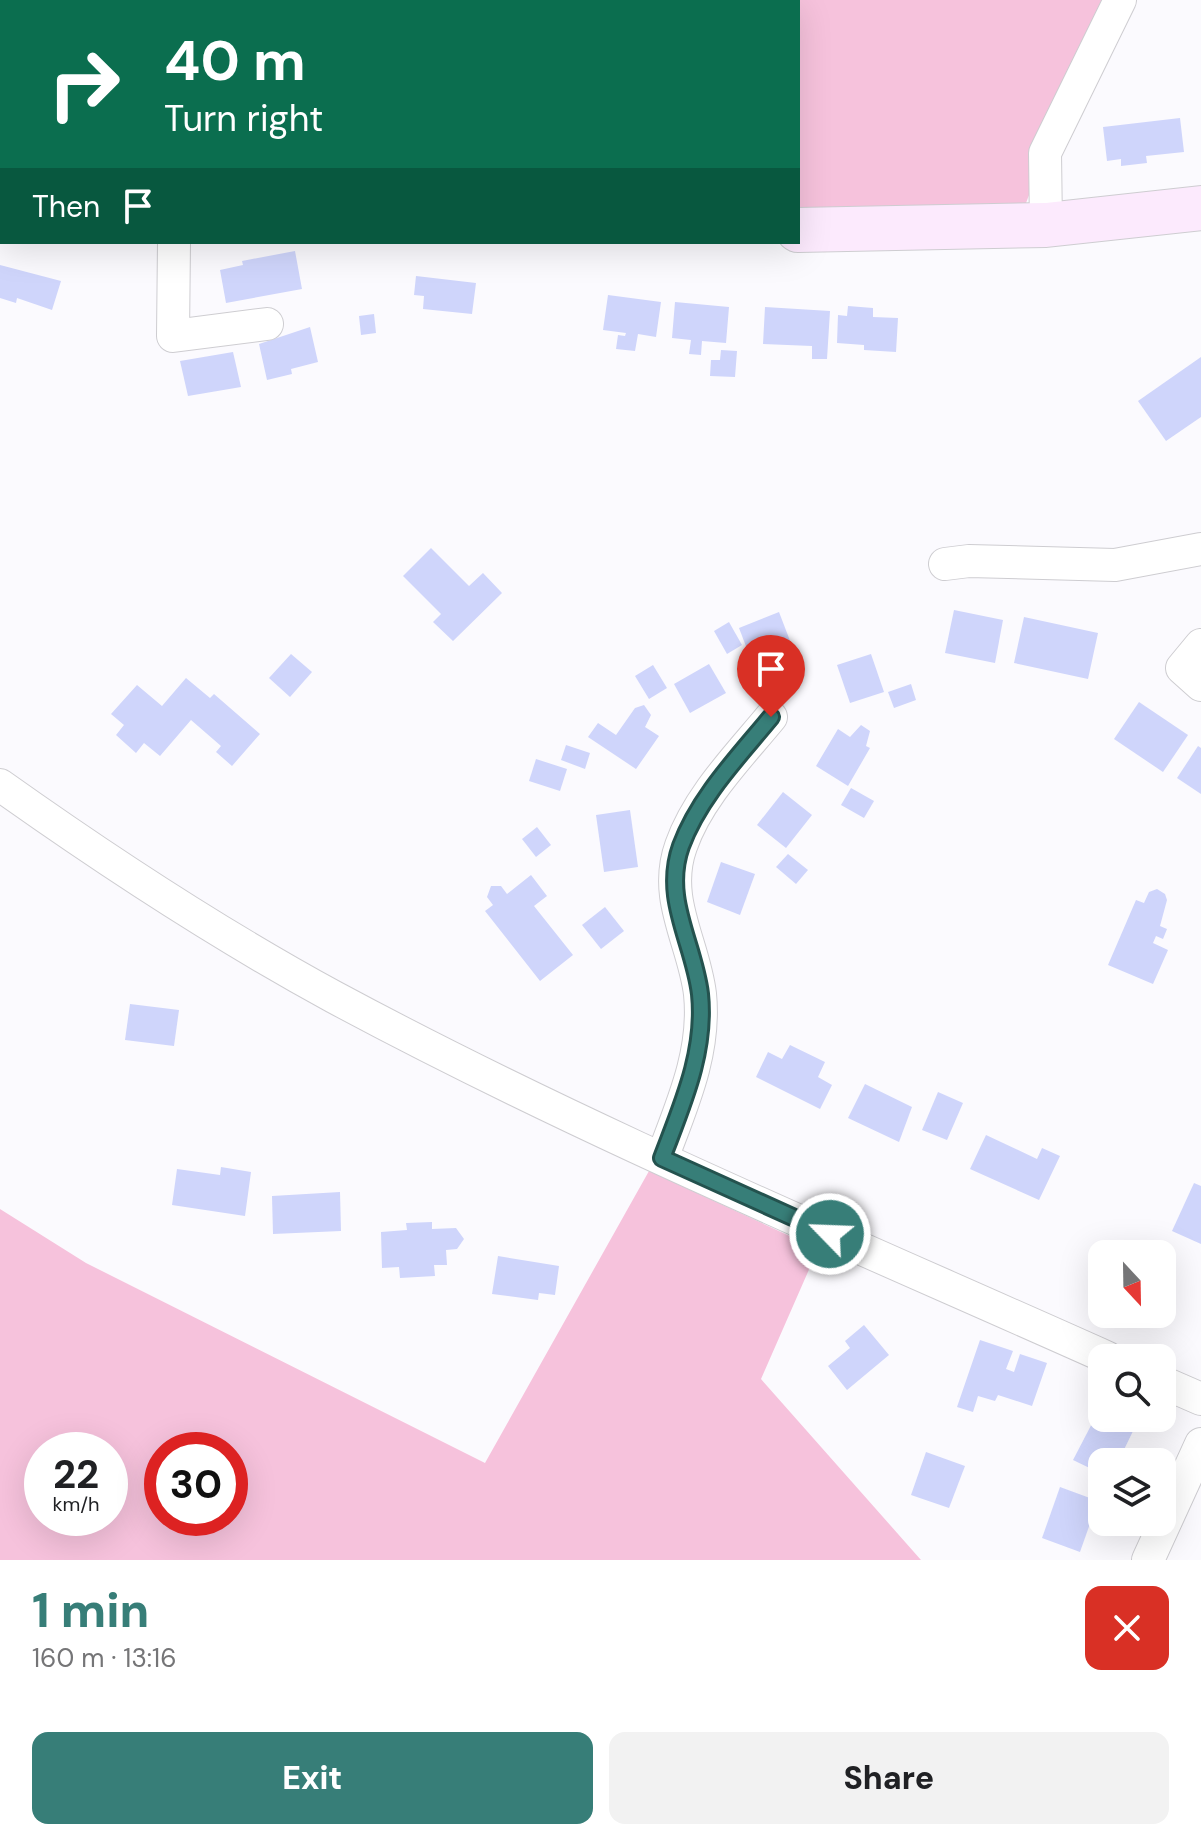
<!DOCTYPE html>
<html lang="en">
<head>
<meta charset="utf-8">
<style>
  body { margin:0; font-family:"DM Sans",sans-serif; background:#f2f2f2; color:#202124; height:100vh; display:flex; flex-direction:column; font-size:30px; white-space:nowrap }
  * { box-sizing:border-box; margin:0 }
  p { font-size:26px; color:#757577 }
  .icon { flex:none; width:44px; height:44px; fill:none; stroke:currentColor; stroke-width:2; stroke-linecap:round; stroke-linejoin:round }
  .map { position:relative; height:1560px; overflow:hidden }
  .sheet { display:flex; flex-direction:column; background:#fff; flex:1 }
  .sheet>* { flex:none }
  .banner { position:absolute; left:0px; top:0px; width:800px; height:244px; box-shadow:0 8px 32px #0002; background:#0b6e4f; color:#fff; overflow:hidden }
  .needle { width:52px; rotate:158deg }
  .tools { position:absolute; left:1088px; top:1240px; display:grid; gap:16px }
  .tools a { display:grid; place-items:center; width:88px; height:88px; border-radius:16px; background:#fff; box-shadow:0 8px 32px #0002; font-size:40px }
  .speed { position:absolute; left:24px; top:1432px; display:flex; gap:16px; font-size:40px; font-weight:700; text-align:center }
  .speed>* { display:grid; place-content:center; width:104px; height:104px; border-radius:50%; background:#fff; box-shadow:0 8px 32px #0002; line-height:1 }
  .speed small { font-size:20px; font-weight:400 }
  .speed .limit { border:12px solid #d22; background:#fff; color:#111 }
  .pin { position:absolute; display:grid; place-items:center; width:68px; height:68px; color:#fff; margin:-82px -34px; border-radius:50% 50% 50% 0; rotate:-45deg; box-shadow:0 0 8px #0007 }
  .pin .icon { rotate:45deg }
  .me { position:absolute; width:88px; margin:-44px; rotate:294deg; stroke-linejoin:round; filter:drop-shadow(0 0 6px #0008) }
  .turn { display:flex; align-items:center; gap:28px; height:168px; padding:0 32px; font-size:36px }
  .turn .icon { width:104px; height:104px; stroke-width:2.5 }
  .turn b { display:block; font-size:56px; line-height:68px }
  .then { display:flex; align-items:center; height:76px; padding:0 32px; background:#0003; gap:16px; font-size:30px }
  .round { display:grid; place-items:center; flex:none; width:84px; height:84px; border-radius:16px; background:#f2f2f2 }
  .overview { display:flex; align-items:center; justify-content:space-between; height:136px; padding:0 32px }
  h1 { font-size:48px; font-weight:800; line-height:60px; color:#377e78 }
  .primary-button { display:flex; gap:16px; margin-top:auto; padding:16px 32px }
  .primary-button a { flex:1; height:92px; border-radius:16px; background:#377e78; color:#fff; font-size:32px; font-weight:800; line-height:92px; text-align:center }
  .primary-button a+a { background:#f2f2f2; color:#202124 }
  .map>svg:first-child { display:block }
  .green { fill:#f6c2dc; fill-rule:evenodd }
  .building { fill:#cfd5fb }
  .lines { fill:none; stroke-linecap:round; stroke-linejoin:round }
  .street-casing { stroke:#cecdd1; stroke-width:34 }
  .secondary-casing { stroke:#cecdd1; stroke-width:46 }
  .street { stroke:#fff; stroke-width:32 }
  .secondary { stroke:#fceafd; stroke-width:44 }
  .route-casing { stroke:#24524e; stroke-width:20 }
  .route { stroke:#377e78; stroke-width:14 }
</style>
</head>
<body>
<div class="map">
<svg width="1201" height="1560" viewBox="0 0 1201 1560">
  <rect width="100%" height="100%" fill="#fbfafe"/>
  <g class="green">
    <polygon points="480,0 1103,0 1026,203 924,208 798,207 798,2"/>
    <path d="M649 1171 818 1249 761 1379 921 1560H0V1209L86 1263 485 1463ZM42 1450H110V1518H42ZM162 1450H230V1518H162Z"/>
  </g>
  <g class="building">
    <polygon points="1180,118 1184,152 1146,156 1147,163 1121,166 1121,159 1107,161 1103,127"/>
    <polygon points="295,251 302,289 226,303 220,270 243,265 242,261"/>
    <polygon points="0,265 61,281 52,310 17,298 16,303 0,298"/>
    <polygon points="416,276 476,283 472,314 423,309 424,296 414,295"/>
    <polygon points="608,295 661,302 656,337 638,334 635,351 616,349 618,335 625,336 626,333 603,330"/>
    <polygon points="675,302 729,307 726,343 702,341 701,355 689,354 691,340 672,338"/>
    <polygon points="848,306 873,308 873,317 898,318 896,352 864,350 864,345 837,343 838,315 847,316"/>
    <polygon points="765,307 830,311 827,359 812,359 812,346 763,344"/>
    <polygon points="374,314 376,333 361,335 359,316"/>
    <polygon points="310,327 318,362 291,369 292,374 267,380 259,344"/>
    <polygon points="721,350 737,351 735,377 710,376 711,360 720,360"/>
    <polygon points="233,352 241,387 188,396 180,361"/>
    <polygon points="1201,357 1201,417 1166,441 1138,401"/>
    <polygon points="431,548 469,586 483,573 502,593 453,641 433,622 441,614 403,576"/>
    <polygon points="954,610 1003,620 995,663 945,653"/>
    <polygon points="779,612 792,646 752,662 739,628"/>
    <polygon points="1024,617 1098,633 1088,679 1014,663"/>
    <polygon points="729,622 742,645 727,654 714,631"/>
    <polygon points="291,654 312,672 290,697 269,678"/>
    <polygon points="871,654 884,692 850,703 837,665"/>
    <polygon points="709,664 726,693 690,713 674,684"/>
    <polygon points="653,665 667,688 649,699 635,676"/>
    <polygon points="186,678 210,698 214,694 260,734 232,766 216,752 221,746 191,720 160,756 144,743 136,753 116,735 124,725 111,714 137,685 162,706"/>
    <polygon points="911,684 916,700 894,708 888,692"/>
    <polygon points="1139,702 1188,735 1163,772 1114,739"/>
    <polygon points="644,705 651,715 645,727 659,736 636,769 588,737 598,723 616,735 635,708"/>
    <polygon points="861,725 870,731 866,746 870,748 848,786 816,766 838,729 850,737"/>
    <polygon points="566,745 590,753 585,769 561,760"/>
    <polygon points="1198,746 1201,748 1201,794 1177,778"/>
    <polygon points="536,759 567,769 560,791 529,781"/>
    <polygon points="851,788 874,801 864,818 841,805"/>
    <polygon points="783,792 812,815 786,848 757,825"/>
    <polygon points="630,810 638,867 604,872 596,815"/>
    <polygon points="537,827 551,845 536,857 522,839"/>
    <polygon points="788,854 808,870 796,884 776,867"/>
    <polygon points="721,862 755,874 740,915 707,902"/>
    <polygon points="531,875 547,896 534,906 573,955 540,981 485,911 493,905 487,897 491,886 501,886 507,894"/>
    <polygon points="1157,889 1165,894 1167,900 1160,926 1167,929 1163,939 1156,936 1153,943 1168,950 1153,984 1108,965 1136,900 1144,903 1149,892"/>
    <polygon points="605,907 624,931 601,949 582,925"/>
    <polygon points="130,1004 179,1010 174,1046 125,1040"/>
    <polygon points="790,1045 825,1062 818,1077 832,1085 820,1109 756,1077 768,1052 782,1059"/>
    <polygon points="865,1084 912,1107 899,1142 848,1118"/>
    <polygon points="938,1092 963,1103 947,1140 922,1130"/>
    <polygon points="986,1135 1037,1159 1042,1148 1060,1156 1039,1200 970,1169"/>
    <polygon points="221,1167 251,1172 245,1216 172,1205 177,1169 220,1175"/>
    <polygon points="1194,1183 1201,1186 1201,1244 1172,1231"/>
    <polygon points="340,1192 341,1231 273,1234 272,1196"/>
    <polygon points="432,1222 432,1229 456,1228 464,1239 457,1249 446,1250 447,1265 434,1265 435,1276 400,1278 399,1267 382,1268 381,1232 407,1230 406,1223"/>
    <polygon points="498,1256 559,1266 555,1295 539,1293 538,1300 492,1294"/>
    <polygon points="864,1325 889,1355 847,1390 828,1366 850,1348 845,1341"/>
    <polygon points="980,1340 1013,1351 1006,1369 1014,1372 1020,1354 1047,1363 1032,1406 998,1395 995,1401 978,1396 973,1412 957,1407"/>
    <polygon points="1098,1412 1102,1418 1111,1418 1134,1429 1118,1462 1102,1462 1102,1474 1073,1460"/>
    <polygon points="926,1452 965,1466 949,1508 911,1495"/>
    <polygon points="1060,1487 1098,1501 1080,1552 1042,1538"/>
  </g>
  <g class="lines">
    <defs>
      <g id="street">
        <polyline points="1046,225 1045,153 1120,0"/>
        <polyline points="174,242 173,336 267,324"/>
        <polyline points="945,564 969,561 1115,565 1201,549"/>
        <polyline points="1201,645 1182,668 1201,685"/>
        <path d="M0 785C107 861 218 934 334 997 585 1132 849 1242 1108 1358"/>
        <path d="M662 1158C682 1105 706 1052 700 994 694 943 662 899 681 846 698 797 739 756 771 717"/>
        <polyline points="1162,1382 1201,1399"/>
        <polyline points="1148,1560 1201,1444"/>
      </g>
      <g id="secondary">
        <polyline points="0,98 2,98"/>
        <polyline points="798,230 1046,225 1201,208"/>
      </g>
    </defs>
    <use href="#street" class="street-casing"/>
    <use href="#secondary" class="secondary-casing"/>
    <use href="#street" class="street"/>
    <use href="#secondary" class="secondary"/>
  </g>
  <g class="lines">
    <defs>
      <path id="route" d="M771 717C739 756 699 797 681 846 662 899 694 943 700 994 706 1052 682 1105 662 1158L830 1234"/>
    </defs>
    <use href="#route" class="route-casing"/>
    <use href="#route" class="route"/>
  </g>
</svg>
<div class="tools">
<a><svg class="needle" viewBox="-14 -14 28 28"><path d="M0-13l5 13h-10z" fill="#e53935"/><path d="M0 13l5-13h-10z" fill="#757577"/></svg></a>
<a><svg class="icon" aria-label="search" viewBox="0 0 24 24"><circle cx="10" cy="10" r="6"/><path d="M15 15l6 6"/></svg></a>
<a><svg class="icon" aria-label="layers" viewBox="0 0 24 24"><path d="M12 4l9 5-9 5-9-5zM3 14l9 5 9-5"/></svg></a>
</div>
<div class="speed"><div>22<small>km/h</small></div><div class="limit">30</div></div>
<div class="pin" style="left:771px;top:717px;background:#d93025"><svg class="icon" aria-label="arrive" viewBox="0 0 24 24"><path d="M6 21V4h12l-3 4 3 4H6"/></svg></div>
<svg class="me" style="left:830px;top:1234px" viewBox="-20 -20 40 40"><circle r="17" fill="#377e78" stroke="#fff" stroke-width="3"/><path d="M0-11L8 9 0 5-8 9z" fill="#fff"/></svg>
<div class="banner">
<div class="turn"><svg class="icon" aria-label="right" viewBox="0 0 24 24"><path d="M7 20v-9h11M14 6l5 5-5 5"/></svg><div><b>40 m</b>Turn right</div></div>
<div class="then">Then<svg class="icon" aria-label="arrive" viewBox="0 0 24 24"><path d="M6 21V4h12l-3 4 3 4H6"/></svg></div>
</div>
</div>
<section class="sheet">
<div class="overview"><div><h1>1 min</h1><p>160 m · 13:16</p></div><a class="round" style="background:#d93025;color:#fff"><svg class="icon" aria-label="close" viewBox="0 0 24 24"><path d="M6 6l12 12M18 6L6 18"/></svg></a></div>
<div class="primary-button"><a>Exit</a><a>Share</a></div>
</section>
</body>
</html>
